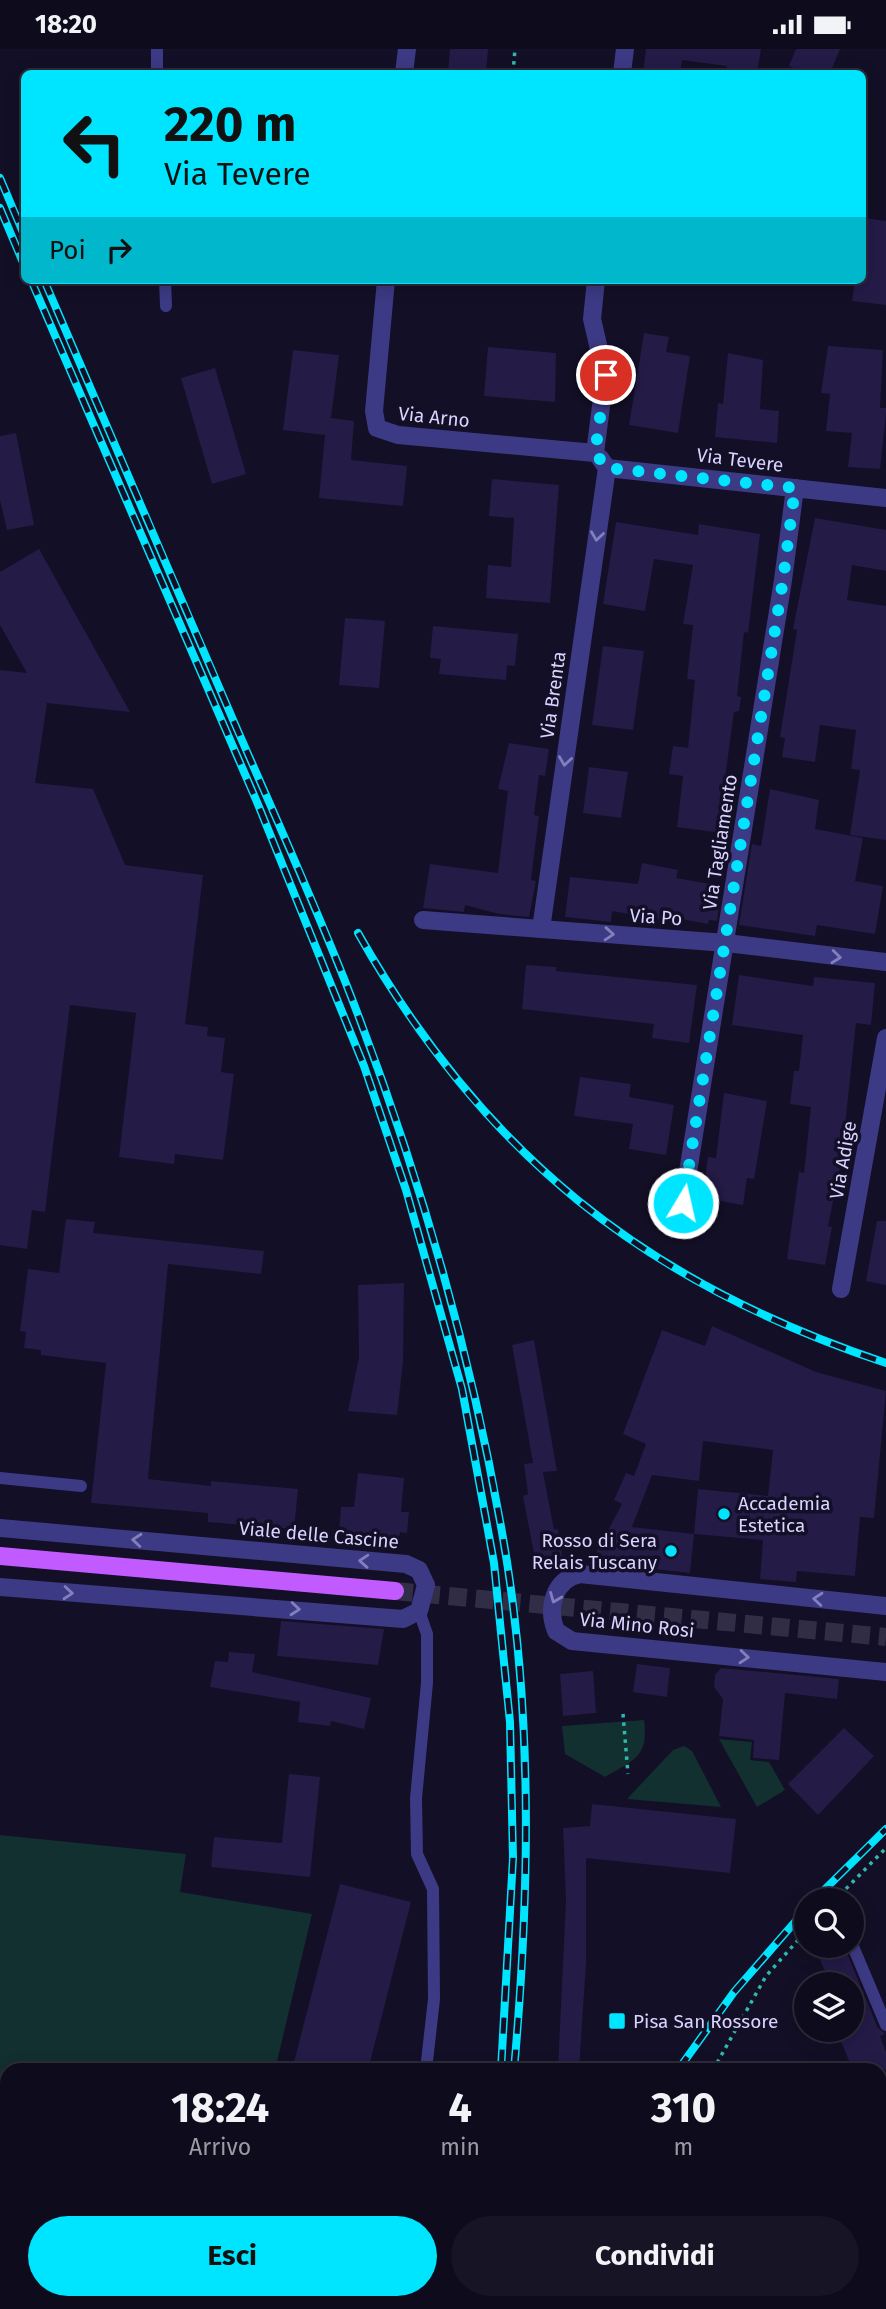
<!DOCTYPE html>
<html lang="it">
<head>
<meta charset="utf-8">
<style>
  body { margin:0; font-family:"Fira Sans",sans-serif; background:#171425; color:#f1f3f6; height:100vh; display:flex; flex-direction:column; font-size:26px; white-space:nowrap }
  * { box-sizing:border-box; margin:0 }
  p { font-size:23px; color:#9b9ba3 }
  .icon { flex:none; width:38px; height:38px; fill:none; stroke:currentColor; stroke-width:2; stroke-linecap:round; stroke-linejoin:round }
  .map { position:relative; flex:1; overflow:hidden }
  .drawer { position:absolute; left:0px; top:2014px; width:887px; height:247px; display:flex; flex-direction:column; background:#0e0b1c; border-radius:21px 21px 0 0; box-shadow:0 4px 18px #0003,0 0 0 2px #2e2b3b }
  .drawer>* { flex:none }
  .guide { position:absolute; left:21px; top:21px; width:845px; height:214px; border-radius:10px; box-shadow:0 4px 18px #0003,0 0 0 2px #2e2b3b; background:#00e5ff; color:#111; overflow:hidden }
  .fabs { position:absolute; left:794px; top:1839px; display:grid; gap:14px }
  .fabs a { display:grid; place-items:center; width:70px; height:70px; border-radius:50%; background:#0e0b1c; box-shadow:0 4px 18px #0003,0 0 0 2px #2e2b3b; font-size:35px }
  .pin { position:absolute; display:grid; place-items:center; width:60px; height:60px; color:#fff; margin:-30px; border:4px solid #fff; border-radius:50%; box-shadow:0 2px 7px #0007 }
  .me { position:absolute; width:77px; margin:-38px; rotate:9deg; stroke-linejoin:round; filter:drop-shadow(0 0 5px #0008) }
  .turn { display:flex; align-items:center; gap:24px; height:147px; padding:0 28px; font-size:32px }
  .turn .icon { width:91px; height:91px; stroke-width:2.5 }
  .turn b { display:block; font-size:49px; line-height:60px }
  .then { display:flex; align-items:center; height:66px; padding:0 28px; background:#0003; gap:14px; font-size:26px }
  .eta { display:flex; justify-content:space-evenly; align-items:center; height:119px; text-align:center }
  .eta b { font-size:42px; font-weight:700; line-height:49px }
  .button { display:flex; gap:14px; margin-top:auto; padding:14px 28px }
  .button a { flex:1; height:80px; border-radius:42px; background:#00e5ff; color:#111; font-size:28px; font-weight:700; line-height:80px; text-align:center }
  .button a+a { background:#171425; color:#f1f3f6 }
  .status { display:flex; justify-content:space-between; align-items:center; height:49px; padding:0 35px; background:#0e0b1c; direction:ltr }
  .status svg { height:19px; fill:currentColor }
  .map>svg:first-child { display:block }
  .green { fill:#12302f }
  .building { fill:#241b47; fill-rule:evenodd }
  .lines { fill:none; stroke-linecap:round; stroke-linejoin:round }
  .primary-tunnel { stroke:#312d47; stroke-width:18; stroke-dasharray:18 9; stroke-linecap:butt }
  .path { stroke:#2fb8b0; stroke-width:3.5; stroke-dasharray:3.5 5; stroke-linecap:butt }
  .lane { stroke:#3d3a85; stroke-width:12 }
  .street { stroke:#3d3a85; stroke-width:18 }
  .primary { stroke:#c25bff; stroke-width:18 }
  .rail-casing { stroke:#00e5ff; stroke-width:8 }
  .rail { stroke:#130f26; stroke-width:5; stroke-dasharray:16; stroke-linecap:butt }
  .oneway { stroke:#837fbc }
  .route { stroke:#00e5ff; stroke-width:12; stroke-dasharray:0 21.6 }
  .poi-dot { fill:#00e5ff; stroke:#130f26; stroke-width:2.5 }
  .labels { text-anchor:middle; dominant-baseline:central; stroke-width:7; stroke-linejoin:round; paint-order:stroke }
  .street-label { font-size:19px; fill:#d9d4ff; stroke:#130f26 }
  .poi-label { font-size:19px; fill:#d9d4ff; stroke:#130f26; text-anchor:start }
</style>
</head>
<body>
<div class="status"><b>18:20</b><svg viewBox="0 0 49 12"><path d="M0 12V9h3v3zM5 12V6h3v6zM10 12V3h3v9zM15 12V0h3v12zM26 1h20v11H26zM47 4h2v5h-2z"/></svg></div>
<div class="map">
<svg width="886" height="2260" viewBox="0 0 886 2260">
  <rect width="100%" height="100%" fill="#130f26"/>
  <g class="green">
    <path d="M644 1671C649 1708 634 1711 605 1728L565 1705 562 1677Z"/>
    <polygon points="719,1690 752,1693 750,1711 769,1713 785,1741 757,1758"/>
    <polygon points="684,1697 692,1702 721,1758 627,1750 673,1701"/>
    <polygon points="0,1786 186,1805 180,1843 312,1865 275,2021 7,2021 7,2254 221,2254 219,2260 0,2260"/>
  </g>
  <g class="building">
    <polygon points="450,0 488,0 486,24 448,24"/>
    <polygon points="646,0 761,0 757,24 726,24 727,17 682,11 680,24 643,24"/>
    <polygon points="796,0 840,0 830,24 794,24 796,20 789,17"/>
    <polygon points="865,169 886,172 886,256 852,252 855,231 863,231"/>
    <polygon points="644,284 669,288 666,303 690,307 678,384 629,376"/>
    <polygon points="828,297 883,301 880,359 886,359 886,365 880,420 848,418 852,384 826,382 830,345 821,344"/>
    <polygon points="488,298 556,304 555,353 484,347"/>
    <polygon points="293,301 339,306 331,369 354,372 351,411 407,417 403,457 319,449 325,386 283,381"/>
    <polygon points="728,304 763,311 760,360 779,362 777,394 715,388 718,354 723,355"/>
    <polygon points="215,319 246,425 212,435 181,329"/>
    <polygon points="16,384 34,476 7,481 0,451 0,387"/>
    <polygon points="492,430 559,436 550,554 486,549 488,516 511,518 514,469 489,467"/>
    <polygon points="815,469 886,481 886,522 852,516 847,551 886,557 886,791 850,786 860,721 851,720 856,681 820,676 815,713 782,708 785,689 780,688 797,581 793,580"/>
    <polygon points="616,473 698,486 699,475 760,485 748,584 744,583 737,647 741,648 739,662 734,663 722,751 726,751 722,784 677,778 683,727 669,725 673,697 688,699 695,631 687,630 693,576 683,575 693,516 654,510 645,562 603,555"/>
    <polygon points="39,500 130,663 47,654 35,734 93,740 125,816 203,826 185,975 208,978 207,987 225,989 221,1023 234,1025 223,1111 175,1105 174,1115 119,1108 136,964 70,956 45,1163 32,1161 27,1200 0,1196 0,621 27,624 0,576 0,523"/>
    <polygon points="345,569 385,572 379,639 339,636"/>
    <polygon points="433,577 518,585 515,617 507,616 506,631 439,625 441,610 430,609"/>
    <polygon points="603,597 644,602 633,681 592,676"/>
    <polygon points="509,694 549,700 545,727 539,726 534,766 539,767 531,831 536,832 529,868 499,865 465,856 464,863 423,859 430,815 498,824 508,742 498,740"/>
    <polygon points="589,718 628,723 621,769 583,764"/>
    <polygon points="770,740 819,751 815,780 863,789 855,832 883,837 875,885 817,876 815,887 739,876 752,795 761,797"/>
    <polygon points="642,814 678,821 676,829 722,837 717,872 709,871 708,875 670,868 669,872 612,862 611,873 565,868 570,828 638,835"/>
    <polygon points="526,916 556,918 556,922 697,936 689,994 652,989 654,975 522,960"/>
    <polygon points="739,926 813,937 814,928 875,934 871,976 856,974 841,1114 828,1177 832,1178 825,1216 787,1210 799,1123 804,1124 811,1058 790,1055 794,1022 799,1022 803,986 732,976"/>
    <polygon points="580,1028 631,1035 629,1048 674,1056 666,1106 629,1100 633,1075 574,1067"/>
    <polygon points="724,1044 767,1052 754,1130 747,1129 743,1156 702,1149 708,1108 716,1109"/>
    <polygon points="66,1170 95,1173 93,1184 264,1202 261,1225 168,1215 148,1430 211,1437 211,1432 298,1440 294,1480 208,1473 208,1464 91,1454 106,1314 41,1306 41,1301 24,1299 26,1283 20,1282 28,1220 59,1224"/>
    <polygon points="877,1172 886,1172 886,1236 866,1232"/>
    <polygon points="404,1234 403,1313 397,1366 348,1362 359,1308 358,1236"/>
    <path d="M712 1277 816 1323 886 1342 874 1469 860 1468 855 1527 797 1522 796 1533 760 1530 763 1491 694 1485 690 1524 609 1515 595 1506 622 1455 614 1451 626 1424 634 1427 646 1395 623 1385 662 1281 705 1297ZM703 1392 773 1401 768 1447 698 1440 694 1485 632 1478 652 1426 699 1432Z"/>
    <polygon points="534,1291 557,1422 543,1423 554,1481 558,1480 562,1507 536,1515 523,1447 528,1445 524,1415 533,1414 512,1296"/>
    <polygon points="358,1424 404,1429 401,1463 409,1463 407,1484 400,1483 399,1488 339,1482 341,1458 354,1458"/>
    <polygon points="281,1572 384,1580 378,1616 277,1607"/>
    <polygon points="229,1603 255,1605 252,1623 371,1649 364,1680 331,1672 330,1677 298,1673 300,1653 210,1638 215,1612 228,1613"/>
    <polygon points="637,1615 670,1619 667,1648 633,1643"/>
    <polygon points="721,1619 839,1630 837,1650 785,1644 779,1711 753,1709 754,1691 719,1687 723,1650 714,1638 715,1626"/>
    <polygon points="593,1622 596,1664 563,1667 560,1625"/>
    <polygon points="844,1679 874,1707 818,1766 788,1735"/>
    <polygon points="289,1725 320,1728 310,1828 211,1818 214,1788 282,1794"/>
    <polygon points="592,1755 736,1770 730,1824 586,1809 586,1914 579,2021 558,2021 566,1850 563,1779 590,1777"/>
    <polygon points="340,1835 411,1853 368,2021 292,2021"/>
    <polygon points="837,1897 844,1897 878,1979 885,1985 880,1987 886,2003 886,2021 853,2021 836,1981 852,1981 852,1936 831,1936 818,1906"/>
  </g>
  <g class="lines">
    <polyline class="primary-tunnel" points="395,1542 886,1588"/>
    <g class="path">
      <polyline points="513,24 515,0"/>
      <polyline points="623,1665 628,1725"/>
      <polyline points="834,1852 886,1799"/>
      <polyline points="443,2017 448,2017 448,2021"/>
      <polyline points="713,2021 766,1927 807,1881"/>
      <polyline points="421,2260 423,2254"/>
      <polyline points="573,2260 576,2254"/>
    </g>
    <g class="lane">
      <polyline points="157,0 157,24"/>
      <polyline points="165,231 166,257"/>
      <polyline points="0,1429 81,1437"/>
      <polyline points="419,1562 427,1585 427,1634 416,1749 417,1805 433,1840 434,1950 426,2021"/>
      <polyline points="852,1895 886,1976"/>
    </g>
    <g class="street">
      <polyline points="404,24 407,0"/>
      <polyline points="622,24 625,0"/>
      <polyline points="386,231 374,362 377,379 398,386 595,404"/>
      <polyline points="595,404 605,326 592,270 596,231"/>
      <polyline points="600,409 607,419 886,449"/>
      <polyline points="423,871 726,894 886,913"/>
      <polyline points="541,880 607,419"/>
      <polyline points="683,1154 783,531 795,439"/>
      <polyline points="841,1240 886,989"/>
      <polyline points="0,1479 406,1515 419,1521 426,1536 419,1562 403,1570 0,1538"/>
      <path d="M886 1557 580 1525C553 1531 547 1559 556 1582L572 1592 886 1623"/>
    </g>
    <polyline class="primary" points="0,1507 395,1542"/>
    <defs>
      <g id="rail">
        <polyline points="0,129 24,186"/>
        <polyline points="0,159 24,216"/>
        <polyline points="31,231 257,753 364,1017 406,1141 462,1340 494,1514 510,1673 513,1809 501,2021"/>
        <path d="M44 231C107 378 171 525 234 673 274 765 316 857 352 950 422 1132 476 1321 507 1513 533 1680 529 1853 514 2021"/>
        <path d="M358 884C483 1105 645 1234 886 1314"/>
        <polyline points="813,1852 886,1780"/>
        <polyline points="678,2021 734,1943 807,1859"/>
        <polyline points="465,2260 467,2254"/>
        <polyline points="547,2260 550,2254"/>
      </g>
    </defs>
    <use href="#rail" class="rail-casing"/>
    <use href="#rail" class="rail"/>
  </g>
  <defs><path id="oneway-chevron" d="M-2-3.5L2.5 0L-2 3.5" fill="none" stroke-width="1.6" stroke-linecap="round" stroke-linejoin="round" transform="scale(1.75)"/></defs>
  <g class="oneway">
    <use href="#oneway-chevron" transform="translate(597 487) rotate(98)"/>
    <use href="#oneway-chevron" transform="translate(565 712) rotate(98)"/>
    <use href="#oneway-chevron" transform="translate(609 885) rotate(4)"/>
    <use href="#oneway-chevron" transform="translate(836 908) rotate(6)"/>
    <use href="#oneway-chevron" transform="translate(137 1491) rotate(-175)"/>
    <use href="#oneway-chevron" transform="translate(364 1512) rotate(-176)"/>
    <use href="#oneway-chevron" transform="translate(68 1544) rotate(5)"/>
    <use href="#oneway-chevron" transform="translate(555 1549) rotate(112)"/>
    <use href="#oneway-chevron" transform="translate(818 1550) rotate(-175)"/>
    <use href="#oneway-chevron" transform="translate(295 1560) rotate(5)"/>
    <use href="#oneway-chevron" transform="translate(744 1608) rotate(5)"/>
  </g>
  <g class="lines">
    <polyline class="route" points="606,326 595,404 607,419 795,439 783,531 683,1154"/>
  </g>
  <g class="poi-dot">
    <circle cx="724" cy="1465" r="7"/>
    <circle cx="671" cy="1502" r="7"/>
    <rect x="608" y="1963" width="18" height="18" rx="3.5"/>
  </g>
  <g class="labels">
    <g class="street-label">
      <text transform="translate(434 368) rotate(6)">Via Arno</text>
      <text transform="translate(740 411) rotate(7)">Via Tevere</text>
      <text transform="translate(553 646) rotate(-82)">Via Brenta</text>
      <text transform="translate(720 793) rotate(-81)">Via Tagliamento</text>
      <text transform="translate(656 868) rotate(4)">Via Po</text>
      <text transform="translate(843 1111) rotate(-80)">Via Adige</text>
      <text transform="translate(319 1486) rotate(5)">Viale delle Cascine</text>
      <text transform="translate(637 1576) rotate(6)">Via Mino Rosi</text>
    </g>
    <g class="poi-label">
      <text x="738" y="1454">Accademia<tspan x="738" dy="22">Estetica</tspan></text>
      <text x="657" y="1491" text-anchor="end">Rosso di Sera<tspan x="657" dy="22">Relais Tuscany</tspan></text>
      <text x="633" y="1972">Pisa San Rossore</text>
    </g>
  </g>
</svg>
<div class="fabs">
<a><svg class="icon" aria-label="search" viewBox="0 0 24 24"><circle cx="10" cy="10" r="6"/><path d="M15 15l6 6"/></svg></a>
<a><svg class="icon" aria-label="layers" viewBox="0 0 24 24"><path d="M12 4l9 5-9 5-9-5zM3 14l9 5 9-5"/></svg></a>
</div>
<div class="pin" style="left:606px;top:326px;background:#d93025"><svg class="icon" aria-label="arrive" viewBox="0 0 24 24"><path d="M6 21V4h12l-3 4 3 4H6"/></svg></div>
<svg class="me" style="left:683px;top:1154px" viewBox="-20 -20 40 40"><circle r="17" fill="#00e5ff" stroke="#fff" stroke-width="3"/><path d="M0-11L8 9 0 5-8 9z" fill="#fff"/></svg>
<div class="guide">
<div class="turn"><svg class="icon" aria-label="left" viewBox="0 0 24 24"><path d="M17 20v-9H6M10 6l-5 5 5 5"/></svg><div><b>220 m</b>Via Tevere</div></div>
<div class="then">Poi<svg class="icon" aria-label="right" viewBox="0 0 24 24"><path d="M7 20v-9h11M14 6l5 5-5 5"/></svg></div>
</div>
<section class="drawer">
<div class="eta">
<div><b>18:24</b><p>Arrivo</p></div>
<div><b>4</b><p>min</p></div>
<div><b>310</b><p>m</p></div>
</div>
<div class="button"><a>Esci</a><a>Condividi</a></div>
</section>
</div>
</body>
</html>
